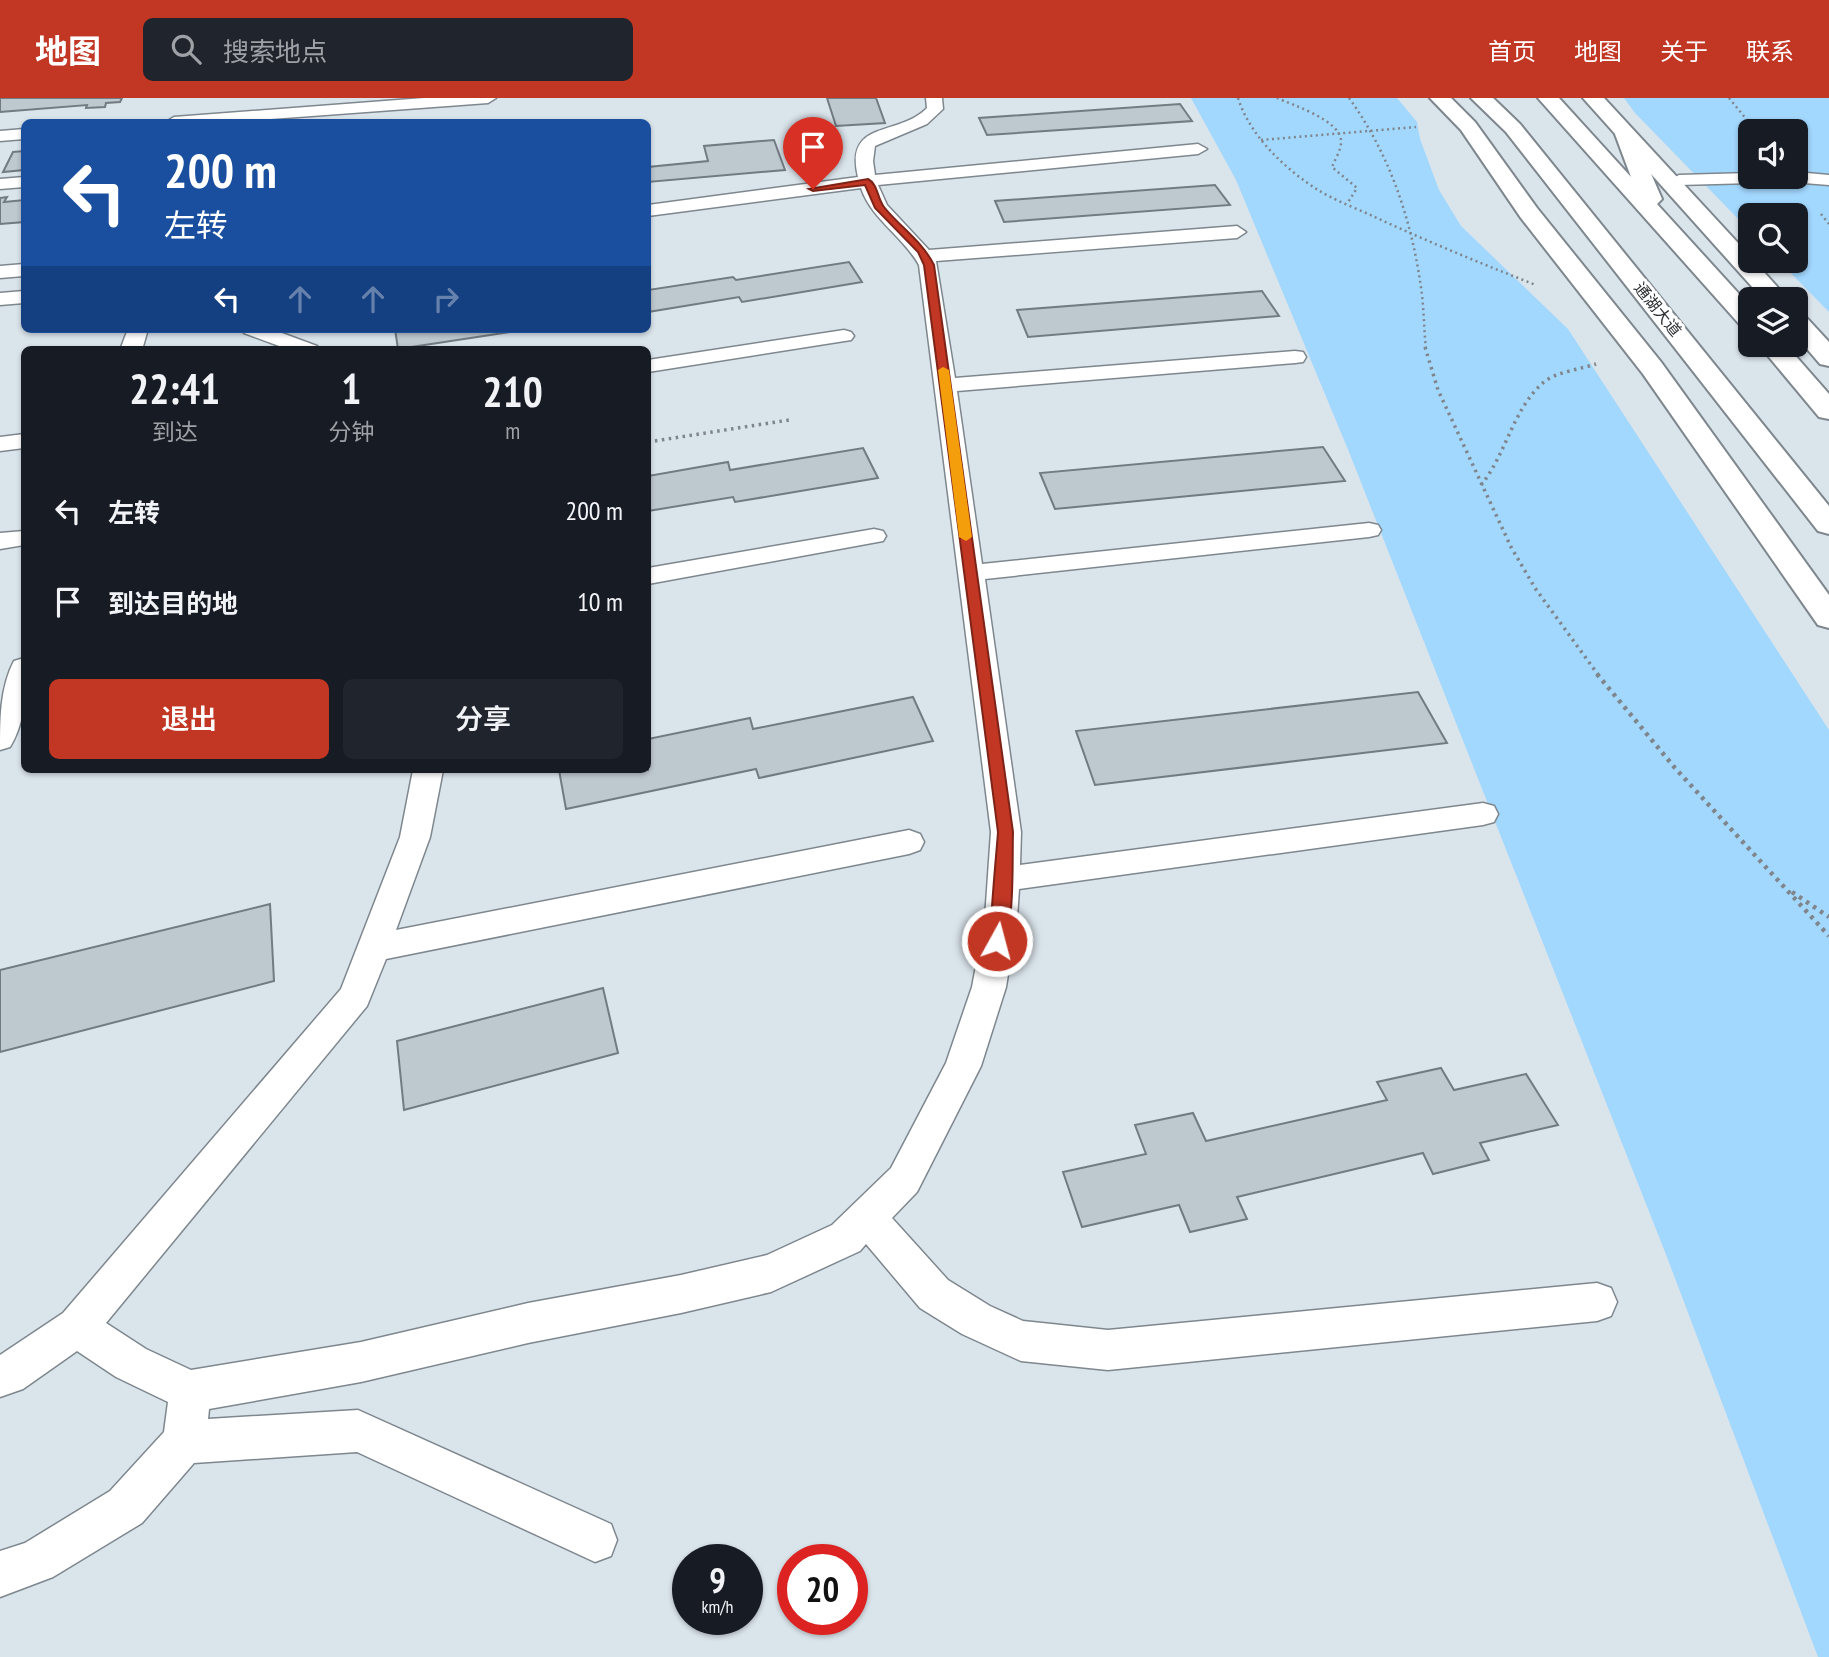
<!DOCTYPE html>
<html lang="zh">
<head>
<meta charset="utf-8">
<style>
  body { margin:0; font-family:"PT Sans Narrow","Noto Sans SC",sans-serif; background:#20242c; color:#f1f3f6; height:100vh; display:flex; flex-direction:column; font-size:26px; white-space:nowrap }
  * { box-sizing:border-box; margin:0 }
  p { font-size:23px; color:#9ea1a6 }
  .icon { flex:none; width:38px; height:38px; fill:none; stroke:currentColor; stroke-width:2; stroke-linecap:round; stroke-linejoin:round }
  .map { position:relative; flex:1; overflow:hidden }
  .details { position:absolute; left:21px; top:248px; width:630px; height:427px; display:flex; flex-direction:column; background:#171b24; border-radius:10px; box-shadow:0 2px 5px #0004 }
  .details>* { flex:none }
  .guide { position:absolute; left:21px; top:21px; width:630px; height:214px; border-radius:10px; box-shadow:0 2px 5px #0004; background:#1a4fa0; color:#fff; overflow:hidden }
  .controls { position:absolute; left:1738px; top:21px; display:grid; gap:14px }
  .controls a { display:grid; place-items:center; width:70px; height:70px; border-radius:10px; background:#171b24; box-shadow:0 2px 5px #0004; font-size:35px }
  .speed { position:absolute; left:672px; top:1446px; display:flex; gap:14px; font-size:35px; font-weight:700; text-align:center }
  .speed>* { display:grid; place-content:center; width:91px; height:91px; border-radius:50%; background:#171b24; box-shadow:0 2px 5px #0004; line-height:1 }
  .speed small { font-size:18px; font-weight:400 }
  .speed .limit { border:10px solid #d22; background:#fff; color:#111 }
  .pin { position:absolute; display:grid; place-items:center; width:60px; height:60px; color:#fff; margin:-72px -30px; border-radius:50% 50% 50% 0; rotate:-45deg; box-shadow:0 0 7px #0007 }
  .pin .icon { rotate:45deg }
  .me { position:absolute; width:77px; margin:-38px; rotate:7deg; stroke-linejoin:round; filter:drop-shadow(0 0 5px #0008) }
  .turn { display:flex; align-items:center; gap:24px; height:147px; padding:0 28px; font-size:32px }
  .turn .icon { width:91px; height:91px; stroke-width:2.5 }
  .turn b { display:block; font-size:49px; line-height:60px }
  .lanes { display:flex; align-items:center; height:66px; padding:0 28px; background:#0003; justify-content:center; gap:35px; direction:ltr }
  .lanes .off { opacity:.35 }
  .eta { display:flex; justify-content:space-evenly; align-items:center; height:119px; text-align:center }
  .eta b { font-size:42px; font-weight:600; line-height:49px }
  .cta { display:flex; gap:14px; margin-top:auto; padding:14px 28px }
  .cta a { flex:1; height:80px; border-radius:10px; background:#c23624; color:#fff; font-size:28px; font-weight:600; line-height:80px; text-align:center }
  .cta a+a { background:#20242c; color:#f1f3f6 }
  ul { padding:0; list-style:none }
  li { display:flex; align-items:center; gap:21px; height:91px; padding:0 28px }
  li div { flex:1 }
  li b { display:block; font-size:26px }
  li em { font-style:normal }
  header { display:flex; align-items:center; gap:42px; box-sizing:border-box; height:98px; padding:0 35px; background:#c23624; color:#fff }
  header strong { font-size:33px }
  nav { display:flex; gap:38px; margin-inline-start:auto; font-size:24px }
  .search { width:490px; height:63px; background:#20242c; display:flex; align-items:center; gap:18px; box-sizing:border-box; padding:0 24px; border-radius:10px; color:#9ea1a6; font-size:26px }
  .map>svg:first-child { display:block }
  .green { fill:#a2d7fe; fill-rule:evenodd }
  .building { fill:#bec8cf; stroke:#727b82; stroke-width:2 }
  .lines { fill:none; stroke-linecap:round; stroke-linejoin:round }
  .service-casing { stroke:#7e878e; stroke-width:3 }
  .minor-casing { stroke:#7e878e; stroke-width:4 }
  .primary-casing { stroke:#7e878e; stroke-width:4 }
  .path-far2 { stroke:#7f868b; stroke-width:2.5; stroke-dasharray:2 3.5; stroke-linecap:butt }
  .path-far1 { stroke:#7f868b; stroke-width:3.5; stroke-dasharray:2.5 4.5; stroke-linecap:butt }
  .path { stroke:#7f868b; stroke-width:4.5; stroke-dasharray:3.5 5; stroke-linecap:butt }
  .service { fill:#fff; fill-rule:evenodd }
  .minor { fill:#fff; fill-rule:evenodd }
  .primary { fill:#fff; fill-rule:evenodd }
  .route { fill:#c23624; stroke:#7e2317; stroke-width:2 }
  .slow { fill:#f59e0b }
  .labels { text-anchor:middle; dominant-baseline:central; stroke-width:6; stroke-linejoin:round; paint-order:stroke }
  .far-street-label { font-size:16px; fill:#2b2f32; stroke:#fff }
</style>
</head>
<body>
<header>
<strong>地图</strong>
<div class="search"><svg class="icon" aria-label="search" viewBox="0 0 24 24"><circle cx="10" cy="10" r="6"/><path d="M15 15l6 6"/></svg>搜索地点</div>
<nav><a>首页</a><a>地图</a><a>关于</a><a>联系</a></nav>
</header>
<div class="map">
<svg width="1829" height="1559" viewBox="0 0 1829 1559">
  <rect width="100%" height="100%" fill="#dae4eb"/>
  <g class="green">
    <polygon points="1191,0 1397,0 1417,24 1420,41 1439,92 1461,128 1568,231 1829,632 1829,1559 1818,1559 1667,1159 1349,354 1236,82"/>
    <path d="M1624 0H1829V214L1779 163H1796V117H1750V133L1635 15ZM1750 33H1796V79H1750Z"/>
  </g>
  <g class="building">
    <polygon points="0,0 122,0 120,4 106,5 105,9 86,10 87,7 0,14"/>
    <polygon points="827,0 876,0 885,25 836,28"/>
    <polygon points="1180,6 1192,23 987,37 979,20"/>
    <polygon points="774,42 785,72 648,84 648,69 708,63 704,48"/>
    <polygon points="24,53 24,72 3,74 13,54"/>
    <polygon points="1215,87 1230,107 1004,124 995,103"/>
    <polygon points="7,99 4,104 24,102 24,124 0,126 0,100"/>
    <polygon points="849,164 862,184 742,204 739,199 648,214 648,192 733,179 736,182"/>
    <polygon points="1262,193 1279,218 1028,239 1017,212"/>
    <polygon points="395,231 530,231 398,251"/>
    <polygon points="1323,349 1345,383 1055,411 1040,375"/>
    <polygon points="863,350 878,380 735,404 733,399 648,413 648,378 728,364 730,372"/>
    <polygon points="1418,594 1447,645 1095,687 1076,633"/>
    <polygon points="913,599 933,643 759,680 756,671 566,711 559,672 648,672 648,641 750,620 753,631"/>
    <polygon points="270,806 274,883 0,954 0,872"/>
    <polygon points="603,890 618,955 404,1012 397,943"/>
    <polygon points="1441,970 1454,992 1526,976 1558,1027 1480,1045 1489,1062 1433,1076 1423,1055 1237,1099 1247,1121 1190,1134 1179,1107 1082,1129 1063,1074 1146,1056 1135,1027 1193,1015 1206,1043 1387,1002 1377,984"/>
  </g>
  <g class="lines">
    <defs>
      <g id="service">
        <polygon points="424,0 496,0 488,5 232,24 166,24 174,19"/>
        <path d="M926 0H942L943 11 927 26 875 48 873 63 875 77 1198 46 1207 51 1198 56 878 87 887 107 929 152 1237 128 1246 134 1237 140 936 163 955 280 1295 253 1303 254 1306 259 1303 264 1295 265 957 293 982 466 1369 425 1378 427 1381 432 1378 437 1369 439 985 481 1021 734 1020 767 1483 705 1494 708 1498 716 1494 724 1483 727 1019 791 1017 820 1006 889 981 968 917 1094 892 1120 948 1182 990 1208 1023 1223 1108 1232 1597 1185 1611 1190 1617 1204 1611 1218 1597 1223 1108 1272 1021 1263 962 1236 920 1210 866 1146 860 1153 771 1194 681 1215 528 1245 361 1284 209 1311 208 1321 358 1312 611 1426 617 1442 611 1458 595 1464 357 1354 194 1365 142 1425 53 1479 0 1499V1453L25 1445 110 1393 164 1334 168 1304 116 1279 77 1253 23 1291 0 1299V1257L63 1215 341 891 400 739 413 672H443L430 739 396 832 909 732 920 736 924 744 920 752 909 756 386 861 367 908 106 1225 146 1251 191 1272 361 1244 528 1205 681 1177 767 1157 832 1127 891 1070 946 965 972 889 985 820 991 734 919 167C903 138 872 122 861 90L648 118V107L858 79C844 21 899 39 927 10Z"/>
        <polygon points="24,31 24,41 0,43 0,33"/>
        <polygon points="1796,74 1829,77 1829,87 1791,84 1679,87 1670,82 1679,77 1750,75 1750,79 1796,79"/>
        <polygon points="24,79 24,89 0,91 0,81"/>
        <polygon points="24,166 24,178 0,180 0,168"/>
        <polygon points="24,193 24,205 0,207 0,195"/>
        <polygon points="128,231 148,231 142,252 120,252"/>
        <polygon points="241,231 271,231 317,248 321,252 290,252 244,235"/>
        <polygon points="844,232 851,234 854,238 851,242 648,274 648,262"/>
        <polygon points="24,336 24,350 0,353 0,339"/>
        <polygon points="874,431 883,433 886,438 883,443 648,486 648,470"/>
        <polygon points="24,433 24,447 0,451 0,435"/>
        <path d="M24 560C27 589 26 623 10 649L0 652C0 621 0 590 14 563Z"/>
      </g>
      <g id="minor">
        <polygon points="1430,0 1451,0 1475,24 1537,110 1661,264 1829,497 1829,530 1818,527 1643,276 1521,120 1461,32"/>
        <polygon points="1583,0 1604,0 1750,158 1750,163 1754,163 1788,201 1763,201"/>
        <polygon points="1796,215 1805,218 1829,244 1829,268 1820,266 1796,238"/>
      </g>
      <g id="primary">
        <polygon points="1471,0 1493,0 1520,26 1829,408 1829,436 1818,433 1506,34"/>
        <polygon points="1538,0 1559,0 1631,79 1615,36 1618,32 1632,32 1662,101 1657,106 1750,208 1750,231 1741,228"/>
        <polygon points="1759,247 1786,247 1829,296 1829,321 1819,319"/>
      </g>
    </defs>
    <use href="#service" class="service-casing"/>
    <use href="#minor" class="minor-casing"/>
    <use href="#primary" class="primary-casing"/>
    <g class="path-far2">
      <path d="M1238 0C1250 38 1285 71 1318 92 1336 103 1358 111 1377 120 1429 144 1482 166 1536 187"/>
      <path d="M1277 0C1293 7 1339 22 1341 42 1342 51 1335 61 1332 69L1357 90 1347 106"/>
      <path d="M1349 0C1391 58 1413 126 1422 197 1424 215 1424 233 1426 251"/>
      <polyline points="1729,0 1756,33"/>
      <polyline points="1261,42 1416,29"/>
      <polyline points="1821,116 1829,126"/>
    </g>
    <g class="path-far1">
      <polyline points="1425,249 1438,292 1511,449 1535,490 1599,578"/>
      <polyline points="648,344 789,322"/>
      <path d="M1481 387C1506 357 1513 310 1544 284 1556 274 1581 271 1596 266"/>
    </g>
    <g class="path">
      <polyline points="1597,576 1675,670 1829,838"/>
      <polyline points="1792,794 1829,819"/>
    </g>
    <use href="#service" class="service"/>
    <use href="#minor" class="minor"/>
    <use href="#primary" class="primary"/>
  </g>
  <path class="route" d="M868 81C878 86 877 100 884 109 900 129 922 143 934 167L1013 734C1012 763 1015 823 1003 847H991C988 841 997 750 998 734L924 167 918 154 875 110 865 87 813 93 809 91Z"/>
  <polygon class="slow" points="943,269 949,272 972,439 966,443 959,439 938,272"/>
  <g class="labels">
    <g class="far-street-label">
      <text transform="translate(1658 211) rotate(51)">通湖大道</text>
    </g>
  </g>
</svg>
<div class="controls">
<a><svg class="icon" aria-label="sound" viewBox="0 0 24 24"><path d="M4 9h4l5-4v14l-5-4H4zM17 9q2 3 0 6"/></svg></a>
<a><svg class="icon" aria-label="search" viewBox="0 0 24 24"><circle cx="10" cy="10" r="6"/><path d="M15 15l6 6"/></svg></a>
<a><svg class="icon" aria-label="layers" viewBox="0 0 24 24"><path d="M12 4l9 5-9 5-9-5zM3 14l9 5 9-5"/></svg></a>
</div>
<div class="speed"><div>9<small>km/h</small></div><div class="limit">20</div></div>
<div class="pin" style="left:813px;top:91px;background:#d93025"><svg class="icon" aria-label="arrive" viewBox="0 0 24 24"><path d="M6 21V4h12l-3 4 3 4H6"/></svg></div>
<svg class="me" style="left:997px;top:843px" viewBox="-20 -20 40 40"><circle r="17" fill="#c23624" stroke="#fff" stroke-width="3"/><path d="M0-11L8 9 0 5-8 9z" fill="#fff"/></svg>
<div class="guide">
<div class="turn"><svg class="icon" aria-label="left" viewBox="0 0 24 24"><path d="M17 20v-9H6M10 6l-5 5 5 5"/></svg><div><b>200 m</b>左转</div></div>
<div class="lanes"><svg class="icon" aria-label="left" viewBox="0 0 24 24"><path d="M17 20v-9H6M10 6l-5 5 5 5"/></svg><svg class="icon off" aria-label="ahead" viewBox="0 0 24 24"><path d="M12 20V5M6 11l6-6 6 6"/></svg><svg class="icon off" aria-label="ahead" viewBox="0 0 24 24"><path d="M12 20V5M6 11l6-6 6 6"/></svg><svg class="icon off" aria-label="right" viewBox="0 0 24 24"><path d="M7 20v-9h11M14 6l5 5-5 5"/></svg></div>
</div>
<section class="details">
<div class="eta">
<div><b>22:41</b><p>到达</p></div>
<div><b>1</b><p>分钟</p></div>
<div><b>210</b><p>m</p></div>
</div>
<ul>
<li><svg class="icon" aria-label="left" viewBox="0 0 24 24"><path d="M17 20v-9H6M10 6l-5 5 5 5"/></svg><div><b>左转</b></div><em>200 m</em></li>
<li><svg class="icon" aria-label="arrive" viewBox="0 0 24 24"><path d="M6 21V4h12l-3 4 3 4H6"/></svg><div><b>到达目的地</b></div><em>10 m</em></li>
</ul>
<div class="cta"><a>退出</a><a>分享</a></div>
</section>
</div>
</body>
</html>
